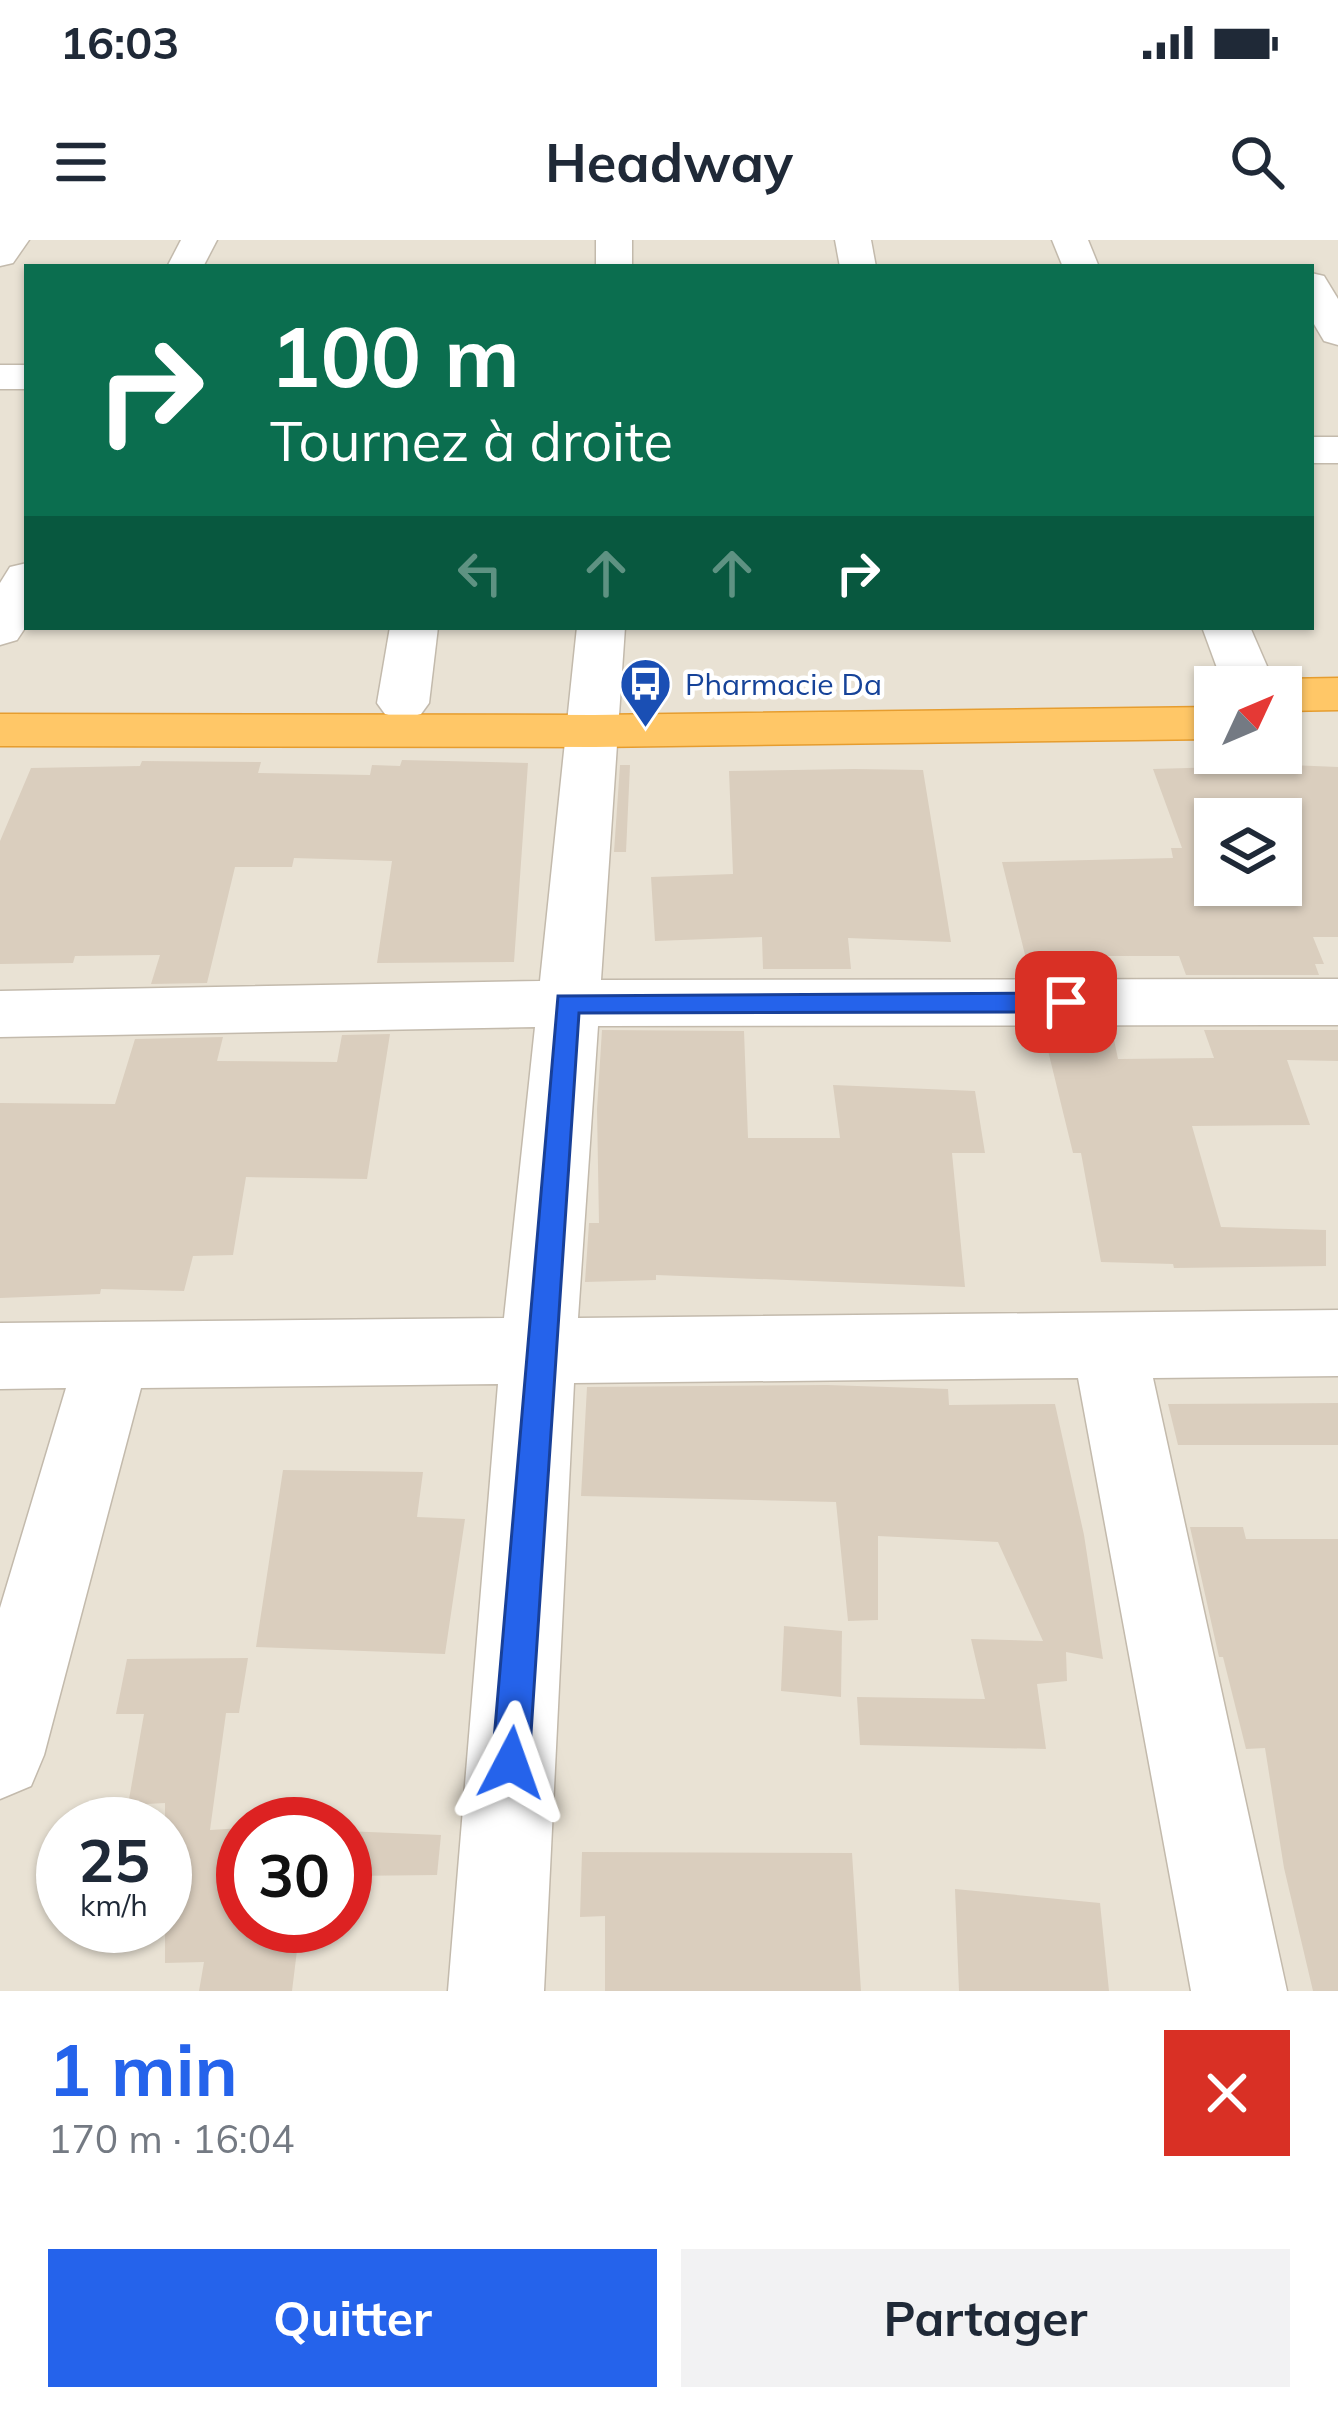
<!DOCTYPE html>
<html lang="fr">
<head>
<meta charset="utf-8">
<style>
  body { margin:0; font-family:Mulish,sans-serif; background:#f2f2f3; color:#1f2937; height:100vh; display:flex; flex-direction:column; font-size:45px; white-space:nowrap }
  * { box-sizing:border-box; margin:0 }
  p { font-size:39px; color:#747a83 }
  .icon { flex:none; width:66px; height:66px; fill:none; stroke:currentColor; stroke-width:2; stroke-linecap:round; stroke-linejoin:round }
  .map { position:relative; height:1751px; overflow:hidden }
  .details { display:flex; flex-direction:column; background:#fff; flex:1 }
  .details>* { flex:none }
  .hud { position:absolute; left:24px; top:24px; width:1290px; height:366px; border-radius:0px; box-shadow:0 3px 9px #0004; background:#0b6e4f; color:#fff; overflow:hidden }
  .needle { width:78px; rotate:46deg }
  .buttons { position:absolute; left:1194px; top:426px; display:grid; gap:24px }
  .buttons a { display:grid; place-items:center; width:108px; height:108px; border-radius:0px; background:#fff; box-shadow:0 3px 9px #0004; font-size:60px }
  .speed { position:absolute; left:36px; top:1557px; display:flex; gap:24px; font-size:60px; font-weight:700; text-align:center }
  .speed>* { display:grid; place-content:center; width:156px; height:156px; border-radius:50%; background:#fff; box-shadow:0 3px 9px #0004; line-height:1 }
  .speed small { font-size:30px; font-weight:400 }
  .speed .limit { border:18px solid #d22; background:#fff; color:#111 }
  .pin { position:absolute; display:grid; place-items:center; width:102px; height:102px; color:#fff; margin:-51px; border-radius:24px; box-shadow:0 6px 18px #0006 }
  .me { position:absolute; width:132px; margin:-66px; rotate:4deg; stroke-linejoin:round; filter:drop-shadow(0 0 9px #0008) }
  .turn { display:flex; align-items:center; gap:42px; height:252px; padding:0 48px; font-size:54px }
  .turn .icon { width:156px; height:156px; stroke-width:2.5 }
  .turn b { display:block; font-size:84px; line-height:102px }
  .lanes { display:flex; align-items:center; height:114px; padding:0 48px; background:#0003; justify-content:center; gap:60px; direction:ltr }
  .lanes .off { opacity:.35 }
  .round { display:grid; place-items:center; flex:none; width:126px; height:126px; border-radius:0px; background:#f2f2f3 }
  .head { display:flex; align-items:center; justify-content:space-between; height:204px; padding:0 48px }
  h1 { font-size:72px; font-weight:700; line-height:90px; color:#2563eb }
  .primary-button { display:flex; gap:24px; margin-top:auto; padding:24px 48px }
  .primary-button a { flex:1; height:138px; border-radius:0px; background:#2563eb; color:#fff; font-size:48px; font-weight:700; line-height:138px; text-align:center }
  .primary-button a+a { background:#f2f2f3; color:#1f2937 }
  .status { display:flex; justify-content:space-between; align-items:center; height:84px; padding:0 60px; background:#fff; direction:ltr }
  .status svg { height:33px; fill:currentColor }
  header { display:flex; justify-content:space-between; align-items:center; height:156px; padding:0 48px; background:#fff; font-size:54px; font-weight:700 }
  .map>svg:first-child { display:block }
  .residential { fill:#e9e2d4; fill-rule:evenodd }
  .building { fill:#dacebe; fill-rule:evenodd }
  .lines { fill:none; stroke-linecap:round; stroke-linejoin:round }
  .minor-casing { stroke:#c3baac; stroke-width:3 }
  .highway-casing { stroke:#e69d2f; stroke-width:3 }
  .minor { fill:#fff; fill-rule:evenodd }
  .highway { fill:#ffc767; fill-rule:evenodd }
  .route { fill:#2563eb; stroke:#184099; stroke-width:3 }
  .labels { text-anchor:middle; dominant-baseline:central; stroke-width:9; stroke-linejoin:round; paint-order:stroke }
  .far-transit-label { font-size:30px; fill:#164399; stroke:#fff; text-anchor:start }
</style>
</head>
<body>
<div class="status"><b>16:03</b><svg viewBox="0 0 49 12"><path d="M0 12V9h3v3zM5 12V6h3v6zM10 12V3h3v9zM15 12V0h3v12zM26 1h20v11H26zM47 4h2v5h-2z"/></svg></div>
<header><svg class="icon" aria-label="menu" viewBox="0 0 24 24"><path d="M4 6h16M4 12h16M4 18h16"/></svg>Headway<svg class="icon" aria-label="search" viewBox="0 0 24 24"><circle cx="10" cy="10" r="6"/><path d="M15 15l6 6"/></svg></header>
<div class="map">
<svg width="1338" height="1751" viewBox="0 0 1338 1751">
  <rect width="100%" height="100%" fill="#f4f0e7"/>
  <path class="residential" d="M0 0H1338V1751H0ZM27 27H1311V387H27ZM1215 447H1281V513H1215ZM1215 579H1281V645H1215ZM63 1584H165V1686H63ZM243 1584H345V1686H243Z"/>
  <g class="building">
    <polygon points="402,520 528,523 514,722 377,723 392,621 294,618 292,627 235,627 207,743 151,744 160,715 75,716 73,723 0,724 0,601 31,528 140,526 142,521 261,522 258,533 370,535 372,525 400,526"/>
    <polygon points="620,525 630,525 626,612 614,612"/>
    <path d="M1290 525 1338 527V697H1313L1324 724H1315L1319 735H1186L1179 716H1096L1100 735H1030L1002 622 1173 618 1171 608H1182L1153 529ZM1215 579H1281V645H1215Z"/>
    <polygon points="854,529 923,530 951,702 848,698 851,729 763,729 762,697 655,701 651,637 733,634 729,531"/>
    <polygon points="602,790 744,791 748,898 840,898 833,845 975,851 985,913 952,913 965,1047 656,1035 656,1040 585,1042 589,983 599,983 597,869"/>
    <polygon points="1043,790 1112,790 1118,819 1214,818 1204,790 1338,790 1338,821 1287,820 1310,885 1192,886 1221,987 1326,990 1326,1026 1174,1028 1173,1024 1101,1022 1081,913 1073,913"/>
    <polygon points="390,794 367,939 246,937 233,1015 193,1016 184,1051 101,1049 100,1054 0,1058 0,863 115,864 135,799 223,797 217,821 337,822 342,795"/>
    <polygon points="827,1145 948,1149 949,1165 1055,1164 1084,1295 1103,1419 1066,1412 1067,1441 1037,1444 1046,1509 860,1505 857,1457 985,1459 971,1399 1043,1401 998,1302 878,1296 878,1380 848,1381 836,1262 581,1256 587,1147"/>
    <polygon points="1338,1163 1338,1205 1178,1205 1168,1164"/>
    <polygon points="283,1230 423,1232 417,1277 465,1279 445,1414 256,1407"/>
    <polygon points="1190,1287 1243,1287 1246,1299 1338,1299 1338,1751 1313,1751 1284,1628 1265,1508 1246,1509 1223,1417 1219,1417"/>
    <polygon points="784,1386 842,1391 841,1457 781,1451"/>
    <polygon points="248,1418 239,1473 226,1473 210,1590 243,1588 243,1686 300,1686 292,1751 199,1751 204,1722 165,1723 165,1563 128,1565 144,1474 116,1474 127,1419"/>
    <polygon points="345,1591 441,1595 437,1635 345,1636"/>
    <polygon points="582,1612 852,1613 861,1751 605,1751 605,1676 580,1677"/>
    <polygon points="955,1649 1100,1663 1109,1751 959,1751"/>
  </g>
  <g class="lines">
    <defs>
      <g id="minor">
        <polygon points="0,0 29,0 13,23 0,26"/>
        <polygon points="181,0 217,0 203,27 167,27"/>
        <rect x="596" y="0" width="36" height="27"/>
        <polygon points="835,0 871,0 876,27 840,27"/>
        <polygon points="1052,0 1088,0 1099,27 1063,27"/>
        <polygon points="1311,33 1324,36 1338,59 1338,105 1324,101 1311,79"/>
        <rect x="0" y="125" width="27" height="24"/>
        <rect x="1311" y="197" width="27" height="26"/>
        <polygon points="27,323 27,385 17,400 0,405 0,343 10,327"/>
        <polygon points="390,387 438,387 429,463 421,474 403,479 385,474 377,463"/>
        <polygon points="577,387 625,387 601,740 1338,739 1338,785 598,786 578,1078 1338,1070 1338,1136 1153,1138 1287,1751 1191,1751 1078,1138 574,1143 544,1751 448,1751 498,1144 141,1148 44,1515 31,1546 0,1559 0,1368 66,1148 0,1149 0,1083 504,1078 535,787 0,797 0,751 540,741"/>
        <polygon points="1202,387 1250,387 1276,447 1224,447"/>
      </g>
      <g id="highway">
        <polygon points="1338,438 1338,470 1281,471 1281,447 1261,447 1281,439"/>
        <polygon points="1215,467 1215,499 594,507 0,506 0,474 594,475"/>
      </g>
    </defs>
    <use href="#minor" class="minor-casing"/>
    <use href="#highway" class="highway-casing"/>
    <use href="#minor" class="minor"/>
    <use href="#highway" class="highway"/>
  </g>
  <polygon class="route" points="1066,753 1079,762 1066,772 579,773 529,1523 524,1536 511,1541 498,1536 492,1523 558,756"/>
  <defs>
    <symbol id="bus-pin" viewBox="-11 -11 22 30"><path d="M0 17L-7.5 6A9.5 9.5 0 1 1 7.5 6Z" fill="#1a4fb4" stroke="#fff"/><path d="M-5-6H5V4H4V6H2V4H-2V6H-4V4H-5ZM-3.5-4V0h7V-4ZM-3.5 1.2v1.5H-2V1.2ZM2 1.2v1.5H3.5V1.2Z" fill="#fff"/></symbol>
  </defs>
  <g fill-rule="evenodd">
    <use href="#bus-pin" x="616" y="414" width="59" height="81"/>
  </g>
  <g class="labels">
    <g class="far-transit-label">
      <text x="685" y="444">Pharmacie Da</text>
    </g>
  </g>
</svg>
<div class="buttons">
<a><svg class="needle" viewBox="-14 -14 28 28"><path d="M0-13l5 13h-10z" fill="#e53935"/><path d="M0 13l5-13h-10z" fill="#747a83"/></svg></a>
<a><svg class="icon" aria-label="layers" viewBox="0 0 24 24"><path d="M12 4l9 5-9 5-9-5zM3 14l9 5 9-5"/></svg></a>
</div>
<div class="speed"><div>25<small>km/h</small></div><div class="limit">30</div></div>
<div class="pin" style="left:1066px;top:762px;background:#d93025"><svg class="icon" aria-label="arrive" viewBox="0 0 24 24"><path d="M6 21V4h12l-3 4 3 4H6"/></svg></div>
<svg class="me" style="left:511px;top:1523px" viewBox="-20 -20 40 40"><path d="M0-17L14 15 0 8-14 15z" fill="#2563eb" stroke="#fff" stroke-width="4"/></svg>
<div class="hud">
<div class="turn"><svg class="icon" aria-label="right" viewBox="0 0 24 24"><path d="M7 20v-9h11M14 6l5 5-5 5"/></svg><div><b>100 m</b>Tournez à droite</div></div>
<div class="lanes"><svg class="icon off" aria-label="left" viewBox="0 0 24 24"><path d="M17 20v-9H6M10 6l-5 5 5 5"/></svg><svg class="icon off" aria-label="ahead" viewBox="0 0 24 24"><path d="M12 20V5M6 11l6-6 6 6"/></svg><svg class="icon off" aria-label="ahead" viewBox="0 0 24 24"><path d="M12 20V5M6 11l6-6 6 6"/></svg><svg class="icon" aria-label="right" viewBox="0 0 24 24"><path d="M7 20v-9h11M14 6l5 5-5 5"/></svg></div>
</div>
</div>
<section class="details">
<div class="head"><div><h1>1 min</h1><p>170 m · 16:04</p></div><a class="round" style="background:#d93025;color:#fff"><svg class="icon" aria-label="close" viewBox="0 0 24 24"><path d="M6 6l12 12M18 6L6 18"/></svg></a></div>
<div class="primary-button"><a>Quitter</a><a>Partager</a></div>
</section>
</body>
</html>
